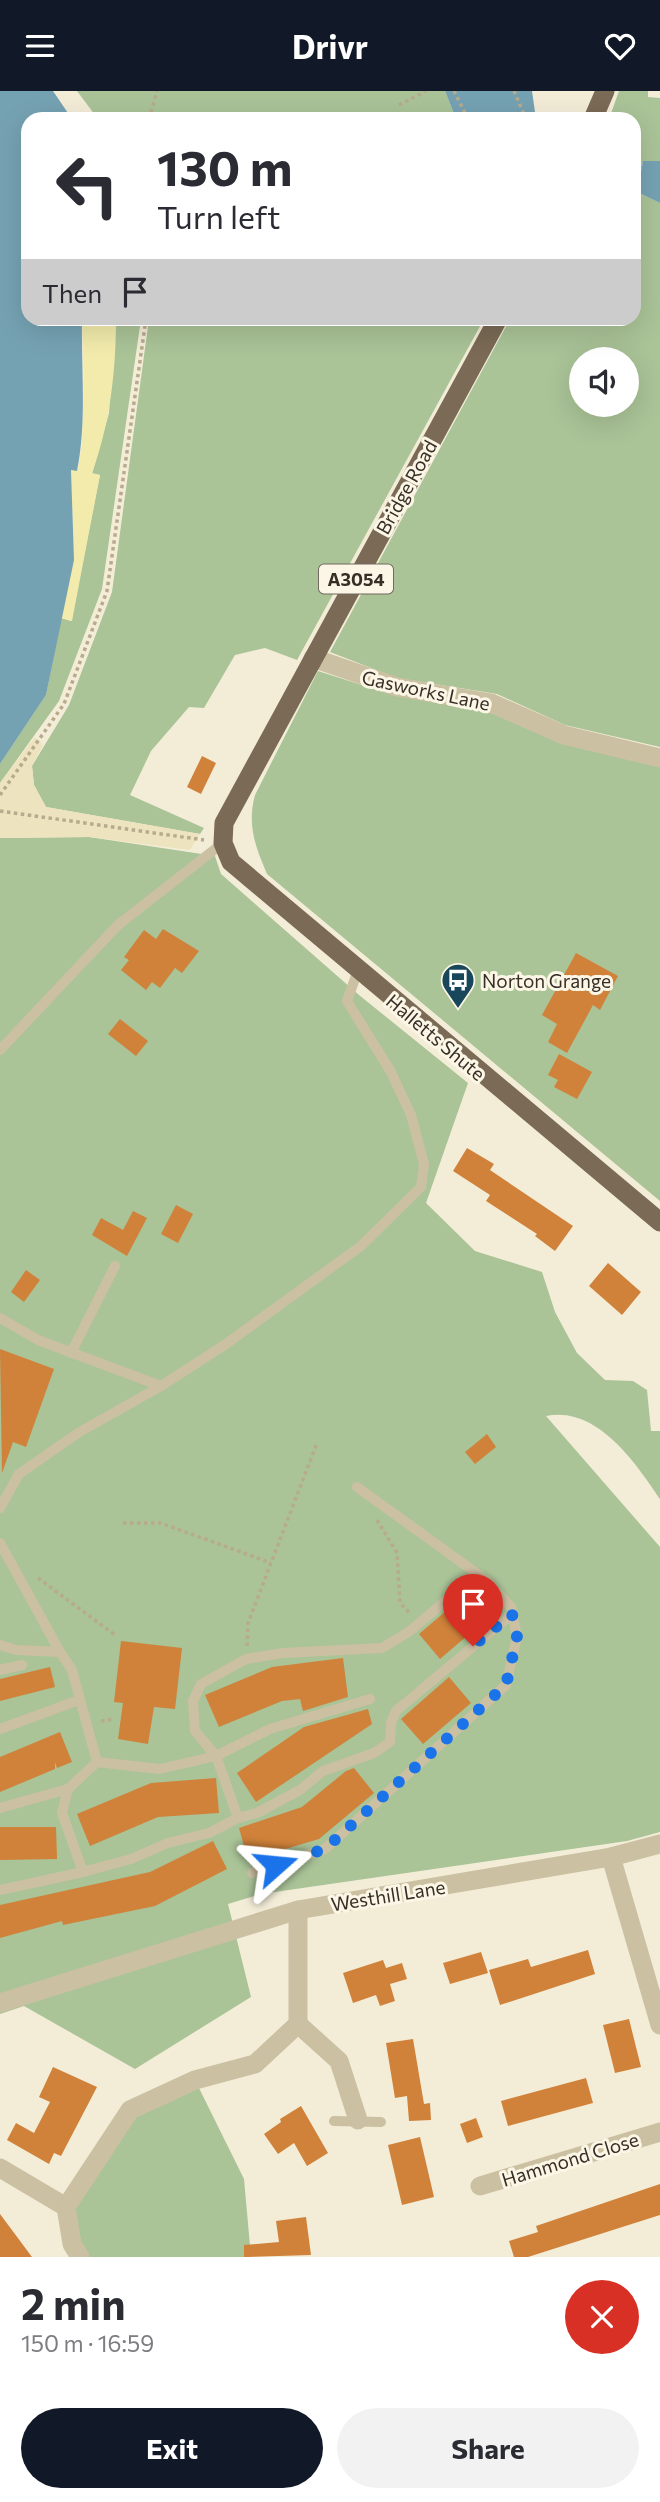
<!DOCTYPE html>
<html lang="en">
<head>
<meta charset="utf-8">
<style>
  body { margin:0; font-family:Commissioner,sans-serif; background:#f2f2f3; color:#2b2b33; height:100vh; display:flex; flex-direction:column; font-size:26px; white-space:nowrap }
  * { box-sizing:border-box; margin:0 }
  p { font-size:23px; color:#7c7c81 }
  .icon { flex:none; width:38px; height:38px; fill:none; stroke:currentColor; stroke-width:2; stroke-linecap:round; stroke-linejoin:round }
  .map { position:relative; height:2166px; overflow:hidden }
  .drawer { display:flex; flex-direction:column; background:#fff; flex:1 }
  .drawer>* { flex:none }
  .hud { position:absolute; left:21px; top:21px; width:620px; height:214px; border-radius:21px; box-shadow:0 7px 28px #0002; background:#fff; color:#2b2b33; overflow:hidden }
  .buttons { position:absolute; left:569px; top:256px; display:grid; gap:14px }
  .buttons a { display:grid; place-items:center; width:70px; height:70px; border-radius:50%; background:#fff; box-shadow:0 7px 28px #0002; font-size:35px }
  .pin { position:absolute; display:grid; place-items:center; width:60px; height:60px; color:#fff; margin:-72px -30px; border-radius:50% 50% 50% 0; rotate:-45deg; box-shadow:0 0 7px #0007 }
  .pin .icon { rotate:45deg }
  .me { position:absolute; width:77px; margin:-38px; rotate:72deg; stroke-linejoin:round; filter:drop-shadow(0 0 5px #0008) }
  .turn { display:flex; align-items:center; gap:24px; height:147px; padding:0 21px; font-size:32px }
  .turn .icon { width:91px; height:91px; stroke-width:2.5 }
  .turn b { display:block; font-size:49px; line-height:60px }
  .then { display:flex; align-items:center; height:66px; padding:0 21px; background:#0003; gap:14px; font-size:26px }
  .round { display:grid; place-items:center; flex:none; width:74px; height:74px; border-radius:37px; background:#f2f2f3 }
  .overview { display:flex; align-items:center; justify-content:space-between; height:119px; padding:0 21px }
  h1 { font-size:42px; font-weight:700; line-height:52px }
  .primary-button { display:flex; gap:14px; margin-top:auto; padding:14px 21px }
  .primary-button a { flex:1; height:80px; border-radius:42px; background:#111827; color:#fff; font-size:28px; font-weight:700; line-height:80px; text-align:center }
  .primary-button a+a { background:#f2f2f3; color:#2b2b33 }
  header { display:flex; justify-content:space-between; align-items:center; height:91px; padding:0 21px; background:#111827; color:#fff; font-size:32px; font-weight:700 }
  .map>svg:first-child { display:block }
  .green { fill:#aac397; fill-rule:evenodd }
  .sand { fill:#f2ebac }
  .plaza { fill:#ede3be }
  .water { fill:#75a2b3 }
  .building { fill:#d0823a }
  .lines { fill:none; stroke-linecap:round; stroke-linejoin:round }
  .path { stroke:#b8aa8d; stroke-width:3.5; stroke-dasharray:3.5 3.5; stroke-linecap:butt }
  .service { stroke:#ccc0a3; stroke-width:10 }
  .minor { stroke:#ccc0a3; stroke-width:19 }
  .primary { stroke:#7a6a56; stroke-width:19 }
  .route { stroke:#1a73e8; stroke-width:12; stroke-dasharray:0 21.6 }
  .labels { text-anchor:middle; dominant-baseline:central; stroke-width:6; stroke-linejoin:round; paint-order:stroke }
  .shield { fill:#fbf6e5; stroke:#726b5f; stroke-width:2 }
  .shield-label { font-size:18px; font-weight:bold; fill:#372f26 }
  .street-label { font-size:19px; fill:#372f26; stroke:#fbf6e5 }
  .poi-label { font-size:19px; fill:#372f26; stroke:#fbf6e5; text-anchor:start }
</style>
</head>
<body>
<header><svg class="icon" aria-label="menu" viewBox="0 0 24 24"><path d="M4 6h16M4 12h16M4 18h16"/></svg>Drivr<svg class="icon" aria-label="heart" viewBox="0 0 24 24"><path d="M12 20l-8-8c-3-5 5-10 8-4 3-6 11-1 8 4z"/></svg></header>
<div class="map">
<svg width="660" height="2166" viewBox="0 0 660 2166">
  <rect width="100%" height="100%" fill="#f3edd8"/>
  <g class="green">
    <polygon points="77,0 445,0 456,28 98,28"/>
    <path d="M619 0H648V6L660 7V70L643 71 637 101 660 112V656L565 634 497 603 397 587 330 561 510 228H634V28H609ZM581 268H626V313H581Z"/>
    <polygon points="116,228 141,228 102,498 59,610 0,692 0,673 46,604 61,527 71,530 100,384 92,383 109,322"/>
    <polygon points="149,228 484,228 297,569 265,557 235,564 204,617 189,616 151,660 130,704 204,737 200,743 46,716 34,694 32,675 69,614 112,501"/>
    <path d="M318 580 393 604 491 619 660 674V1110L267 783C255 755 247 734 255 704Z"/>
    <path d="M89 746 215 765 221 783 359 904 468 992 426 1112 475 1160 542 1181 555 1221 577 1262 605 1289 633 1290 647 1299 651 1340H660V1408C635 1371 597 1315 546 1325L660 1456V1741L627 1750 261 1803 228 1813 251 1906 135 1978 24 1915 0 1923V747Z"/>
    <polygon points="195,1989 244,2088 251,2166 80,2166 66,2116 130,2019"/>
  </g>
  <path class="sand" d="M82 228H116C116 280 110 333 92 382L100 384 72 530 61 527 74 469 71 378 78 379 82 354 84 285Z"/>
  <polygon class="plaza" points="35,646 43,654 32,675 34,694 46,716 200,743 190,759 89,746 0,747 0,692"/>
  <g class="water">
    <path d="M0 0H53L72 28H28V228H82C81 279 87 329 77 380L71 379 74 469 46 604 0 673Z"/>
    <polygon points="445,0 532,0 536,28 456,28"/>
    <polygon points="643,70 660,70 660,112 637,101"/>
  </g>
  <g class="building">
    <polygon points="202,665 216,672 201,703 187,696"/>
    <polygon points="163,838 199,860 182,882 175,877 160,897 152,891 146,899 121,879 129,869 124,866 144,839 156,848"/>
    <polygon points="576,862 618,885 600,919 593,914 567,962 548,951 557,933 542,924"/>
    <polygon points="120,928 148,950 136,965 108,943"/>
    <polygon points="559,963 592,981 577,1008 554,996 558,989 548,984"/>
    <polygon points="467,1057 494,1073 490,1079 573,1135 555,1160 535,1145 537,1143 486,1110 490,1104 453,1080"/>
    <polygon points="176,1114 193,1123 178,1152 161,1143"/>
    <polygon points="133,1120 147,1127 127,1165 92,1144 101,1127 123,1139"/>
    <polygon points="608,1172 641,1201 622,1224 589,1195"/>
    <polygon points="26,1179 40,1189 24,1211 11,1201"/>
    <polygon points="0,1258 54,1278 26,1356 13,1351 2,1382"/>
    <polygon points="487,1343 496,1356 475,1373 465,1361"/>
    <polygon points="467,1502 489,1526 440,1568 419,1543"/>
    <polygon points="121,1550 182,1557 175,1618 154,1616 148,1653 118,1648 123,1612 114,1611"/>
    <polygon points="343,1567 348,1606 303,1620 300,1608 282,1610 219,1636 205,1604 272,1576"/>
    <polygon points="50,1576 55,1596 0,1610 0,1588"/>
    <polygon points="449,1586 471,1612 423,1653 401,1628"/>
    <polygon points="368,1618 372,1633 256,1711 237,1682 304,1636"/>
    <polygon points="60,1641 72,1671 57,1677 55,1671 55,1678 0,1701 0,1666"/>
    <polygon points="354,1677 374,1702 319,1748 248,1769 239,1737 302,1716 346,1680"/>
    <polygon points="216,1687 219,1722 158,1726 90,1755 77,1723 151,1692"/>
    <polygon points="0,1736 56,1736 57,1768 0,1769"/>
    <polygon points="213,1750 227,1778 155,1815 63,1834 62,1830 0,1847 0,1814 150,1781"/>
    <polygon points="588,1859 595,1883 500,1914 489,1879 528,1868 531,1876"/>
    <polygon points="481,1861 488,1882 450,1893 443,1872"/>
    <polygon points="383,1869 386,1877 402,1872 407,1888 390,1893 395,1910 380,1915 376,1904 353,1912 343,1882"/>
    <polygon points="629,1928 641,1976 615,1982 603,1934"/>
    <polygon points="413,1948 424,2013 430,2012 431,2029 409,2030 407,2005 395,2007 386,1952"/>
    <polygon points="53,1976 97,1996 61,2065 54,2062 49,2073 7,2049 16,2032 34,2042 50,2011 39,2006"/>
    <polygon points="586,1987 593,2012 508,2035 501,2010"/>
    <polygon points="301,2015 328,2062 307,2075 294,2052 278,2063 264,2043 281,2031 280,2028"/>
    <polygon points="476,2027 483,2046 467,2052 460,2033"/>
    <polygon points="420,2046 434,2106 402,2114 388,2054"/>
    <polygon points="660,2093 660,2124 528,2166 514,2166 509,2150 538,2141 536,2135"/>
    <polygon points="0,2123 32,2166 0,2166"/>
    <polygon points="306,2126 311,2164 244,2166 244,2154 279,2151 276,2130"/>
  </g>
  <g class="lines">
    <g class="path">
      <polyline points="454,0 468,28"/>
      <polyline points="514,0 526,28"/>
      <polyline points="399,14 426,0"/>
      <polyline points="149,28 157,0"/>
      <polyline points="0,704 64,613 107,500 146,228"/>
      <polyline points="0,720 204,749"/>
      <polyline points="377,1429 397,1462 400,1512 411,1523"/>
      <polyline points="123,1432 161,1432 271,1472"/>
      <polyline points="38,1487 115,1544"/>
      <polyline points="247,1555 248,1532 317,1352"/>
      <polyline points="101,1630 115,1628"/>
    </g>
    <g class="service">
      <polyline points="0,959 118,834 223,752"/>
      <polyline points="0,1227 38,1249 161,1295"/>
      <polyline points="71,1262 115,1175"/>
      <polyline points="0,1417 19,1383 78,1342 161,1295 226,1253 361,1155 421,1096 424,1073 411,1024 391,981 347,910 358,879"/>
      <polyline points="0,1452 60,1561"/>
      <polyline points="0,1554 16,1559 60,1561 72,1579 97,1671 68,1698 62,1722 83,1781 131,1768 168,1752 209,1742 238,1727 257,1722 300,1699 323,1680 374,1662 390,1651 391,1632 396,1620 512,1523"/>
      <polyline points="0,1579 22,1574"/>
      <polyline points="0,1638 79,1609"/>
      <polyline points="97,1671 160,1678 216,1665 270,1638 370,1608"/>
      <polyline points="0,1717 68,1698"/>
      <polyline points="238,1727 216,1665 195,1640 193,1610 201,1593 246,1568 283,1562 382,1557 410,1540 477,1483"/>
      <polyline points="252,1782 325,1758 506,1594 517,1546 511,1516 486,1489 357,1396"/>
      <polyline points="0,1799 83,1781"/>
      <polyline points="334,2030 381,2031"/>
    </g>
    <g class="minor">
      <polyline points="313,567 397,596 491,612 564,644 660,667"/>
      <polyline points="611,1766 660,1934"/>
      <polyline points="0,1912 298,1819 611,1766 660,1753"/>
      <polyline points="298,1933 339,1970 358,2029"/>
      <polyline points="0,2077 66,2116"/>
      <polyline points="480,2095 660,2041"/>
      <polyline points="80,2166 72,2153 66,2116 130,2019 195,1989 255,1973 298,1933 298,1819"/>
    </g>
    <g class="primary">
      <polyline points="593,28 605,0"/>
      <polyline points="498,228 224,732 223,752 231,771 660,1131"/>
    </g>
  </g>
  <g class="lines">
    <polyline class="route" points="276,1774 325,1758 506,1594 517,1546 512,1523 473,1555"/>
  </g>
  <defs>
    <symbol id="bus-pin" viewBox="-11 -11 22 30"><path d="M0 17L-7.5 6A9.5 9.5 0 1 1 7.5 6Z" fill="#18475c" stroke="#fbf6e5"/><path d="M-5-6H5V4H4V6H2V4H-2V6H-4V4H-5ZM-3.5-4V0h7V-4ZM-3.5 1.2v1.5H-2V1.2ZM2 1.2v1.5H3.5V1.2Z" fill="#fff"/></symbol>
  </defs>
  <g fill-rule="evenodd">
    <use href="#bus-pin" x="439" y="870" width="38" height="52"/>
  </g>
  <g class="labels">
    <rect class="shield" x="319" y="473.5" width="74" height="29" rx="5"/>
    <g class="shield-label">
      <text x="356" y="488">A3054</text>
    </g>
    <g class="street-label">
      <text transform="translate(406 396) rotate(-61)">Bridge Road</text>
      <text transform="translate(426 599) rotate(12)">Gasworks Lane</text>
      <text transform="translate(436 946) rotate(40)">Halletts Shute</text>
      <text transform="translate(388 1804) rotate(-9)">Westhill Lane</text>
      <text transform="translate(570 2068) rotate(-17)">Hammond Close</text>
    </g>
    <g class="poi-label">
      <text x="482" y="889">Norton Grange</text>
    </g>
  </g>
</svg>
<div class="buttons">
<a><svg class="icon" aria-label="sound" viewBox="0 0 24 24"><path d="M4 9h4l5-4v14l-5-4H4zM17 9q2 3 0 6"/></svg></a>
</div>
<div class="pin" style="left:473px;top:1555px;background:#d93025"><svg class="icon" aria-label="arrive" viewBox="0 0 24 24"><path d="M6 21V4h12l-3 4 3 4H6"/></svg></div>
<svg class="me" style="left:276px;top:1774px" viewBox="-20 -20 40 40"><path d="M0-17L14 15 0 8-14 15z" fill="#1a73e8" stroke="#fff" stroke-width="4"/></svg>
<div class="hud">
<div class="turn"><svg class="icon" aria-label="left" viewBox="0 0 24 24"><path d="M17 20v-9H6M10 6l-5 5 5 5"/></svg><div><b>130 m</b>Turn left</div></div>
<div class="then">Then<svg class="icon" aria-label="arrive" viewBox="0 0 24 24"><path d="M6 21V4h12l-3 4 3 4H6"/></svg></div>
</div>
</div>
<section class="drawer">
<div class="overview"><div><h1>2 min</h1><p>150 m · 16:59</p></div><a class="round" style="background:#d93025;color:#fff"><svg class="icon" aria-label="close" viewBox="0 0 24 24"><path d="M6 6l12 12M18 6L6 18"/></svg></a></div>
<div class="primary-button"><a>Exit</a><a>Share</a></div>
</section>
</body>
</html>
